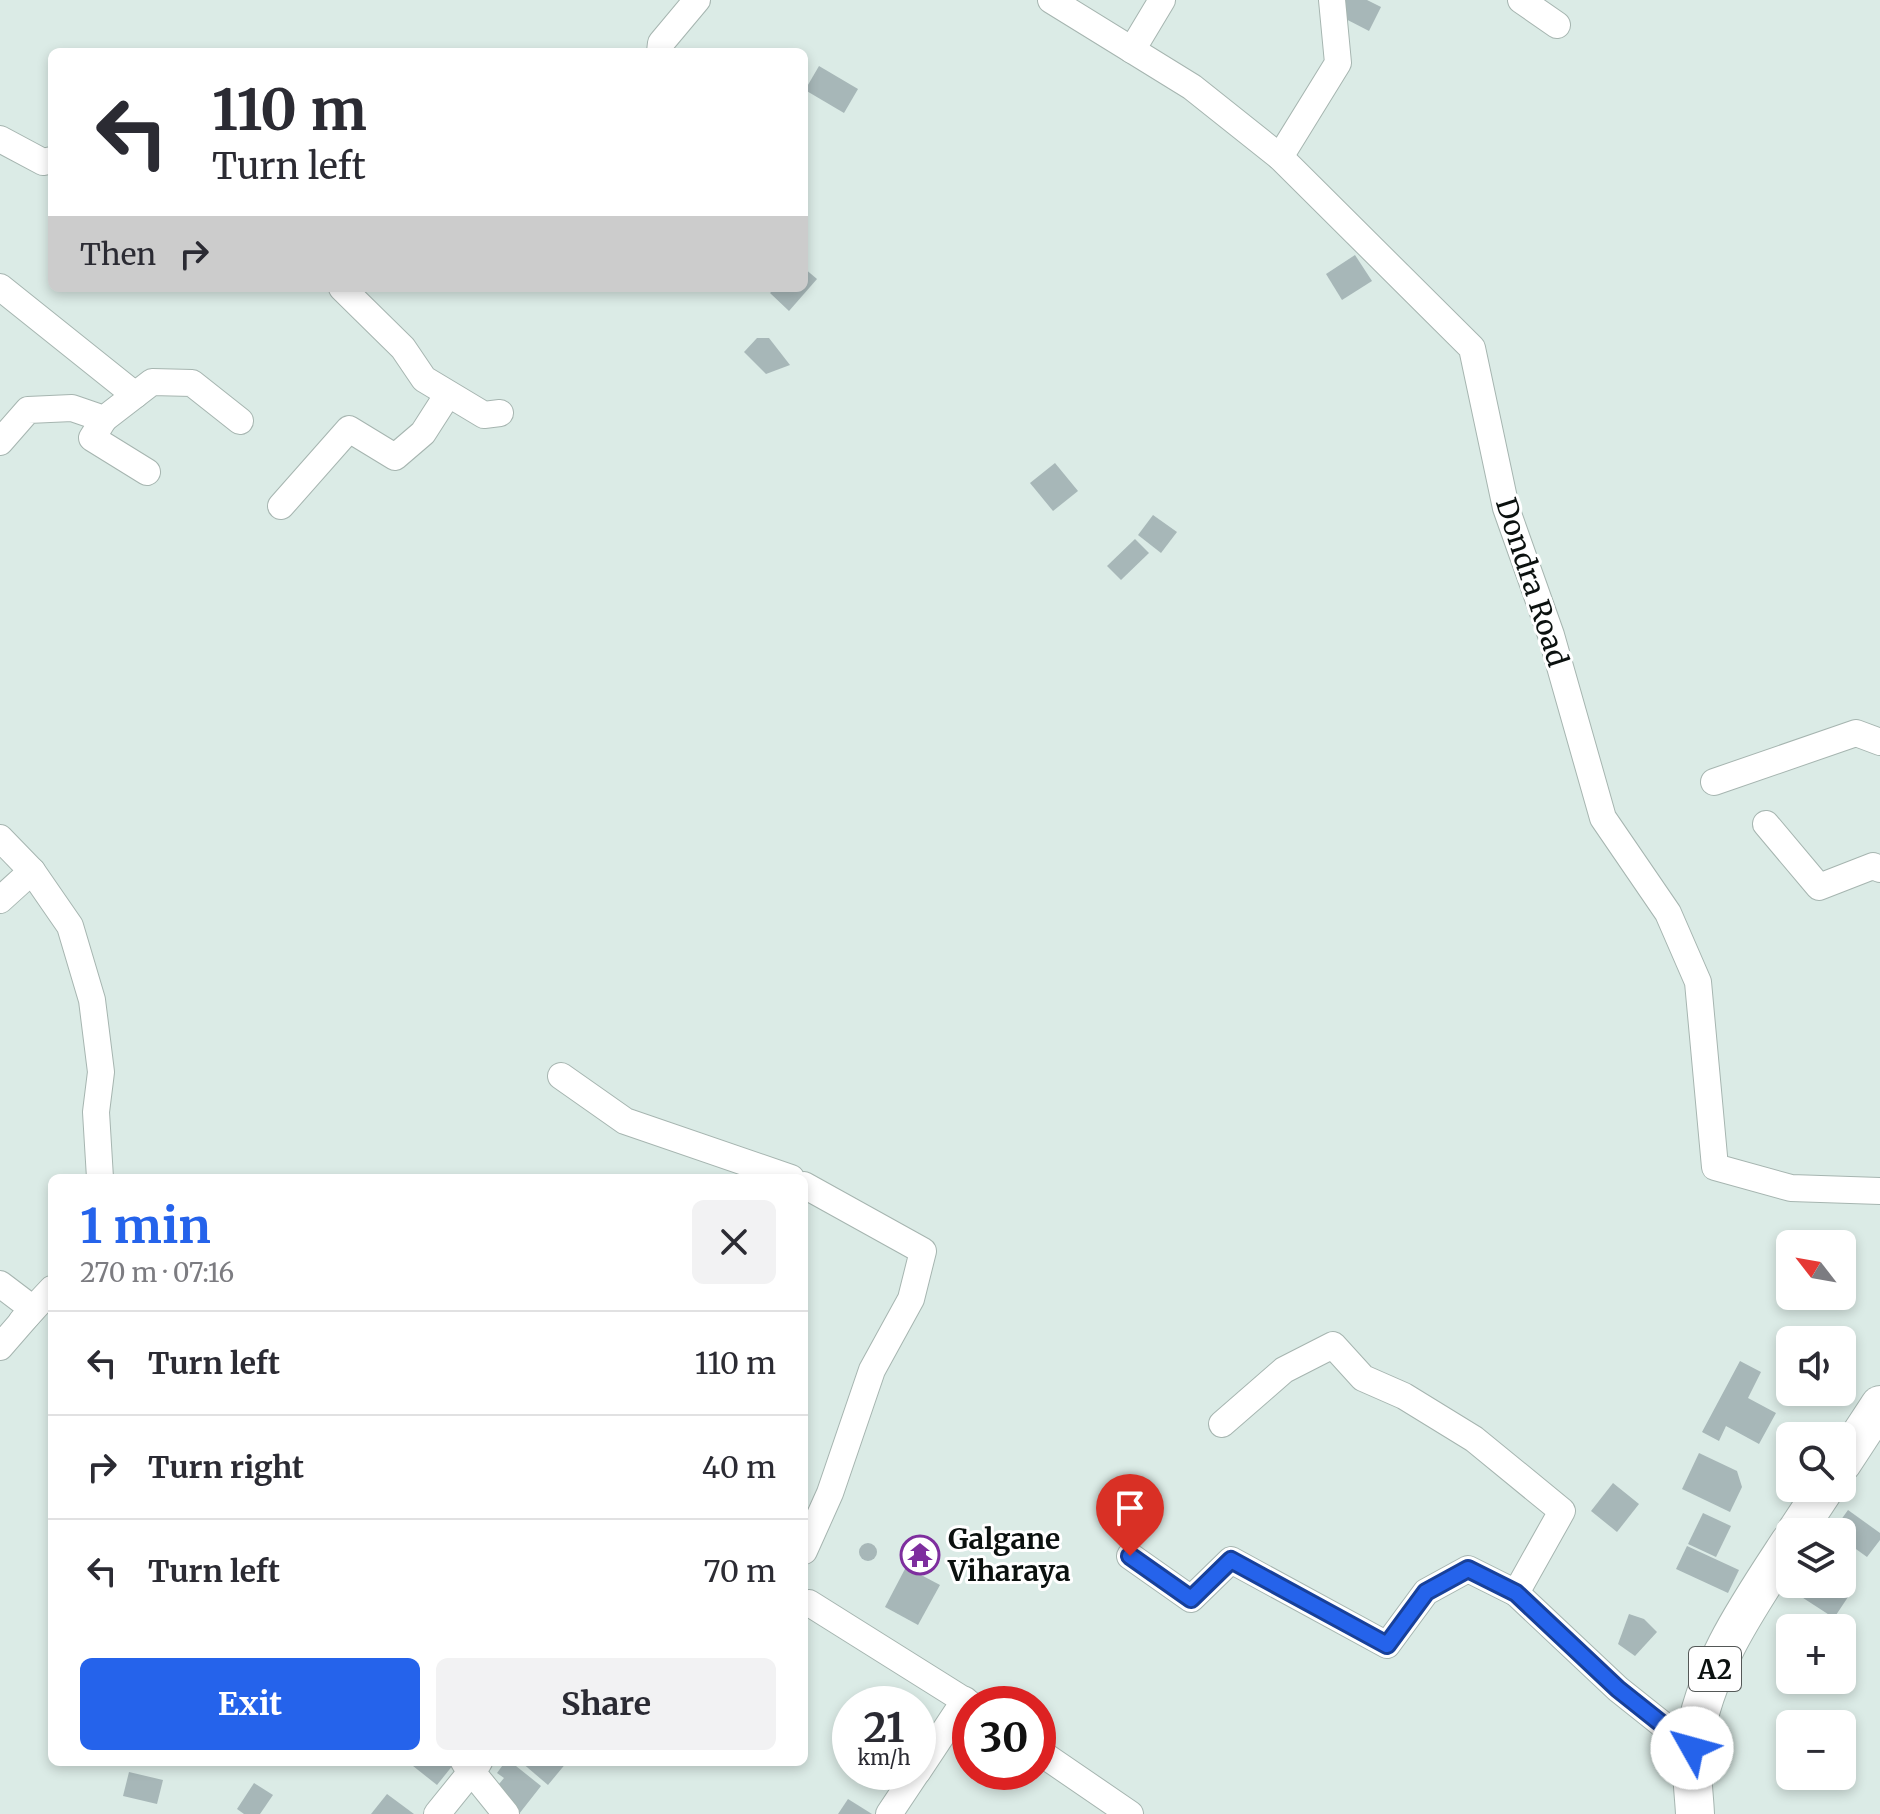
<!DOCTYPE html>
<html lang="en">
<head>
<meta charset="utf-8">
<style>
  body { margin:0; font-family:Merriweather,serif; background:#f2f2f3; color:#2b2b33; height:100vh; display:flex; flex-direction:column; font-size:30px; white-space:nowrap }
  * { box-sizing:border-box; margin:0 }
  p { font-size:26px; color:#7c7c81 }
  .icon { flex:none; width:44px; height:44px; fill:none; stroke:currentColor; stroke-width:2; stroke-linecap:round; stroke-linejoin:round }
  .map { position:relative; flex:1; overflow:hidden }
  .panel { position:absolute; left:48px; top:1174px; width:760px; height:592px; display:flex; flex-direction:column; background:#fff; border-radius:12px; box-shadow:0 4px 12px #0003 }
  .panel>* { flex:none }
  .hud { position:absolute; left:48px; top:48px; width:760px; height:244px; border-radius:12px; box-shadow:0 4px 12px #0003; background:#fff; color:#2b2b33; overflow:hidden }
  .needle { width:52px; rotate:301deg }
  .tools { position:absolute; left:1776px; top:1230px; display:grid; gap:16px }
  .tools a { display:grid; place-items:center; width:80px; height:80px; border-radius:12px; background:#fff; box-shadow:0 4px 12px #0003; font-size:40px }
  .speed { position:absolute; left:832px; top:1686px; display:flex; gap:16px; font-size:40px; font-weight:700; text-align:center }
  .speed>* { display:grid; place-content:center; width:104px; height:104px; border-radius:50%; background:#fff; box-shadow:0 4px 12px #0003; line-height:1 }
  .speed small { font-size:20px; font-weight:400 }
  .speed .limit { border:12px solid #d22; background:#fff; color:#111 }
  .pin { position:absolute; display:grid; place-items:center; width:68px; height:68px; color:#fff; margin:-82px -34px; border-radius:50% 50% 50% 0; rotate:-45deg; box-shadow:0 0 8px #0007 }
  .pin .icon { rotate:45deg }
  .me { position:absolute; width:88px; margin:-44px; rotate:308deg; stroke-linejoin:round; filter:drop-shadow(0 0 6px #0008) }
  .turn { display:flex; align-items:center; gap:28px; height:168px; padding:0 32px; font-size:36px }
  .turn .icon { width:104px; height:104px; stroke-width:2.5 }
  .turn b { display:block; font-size:56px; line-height:68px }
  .then { display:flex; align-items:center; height:76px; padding:0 32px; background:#0003; gap:16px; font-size:30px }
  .round { display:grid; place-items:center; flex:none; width:84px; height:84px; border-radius:12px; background:#f2f2f3 }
  .head { display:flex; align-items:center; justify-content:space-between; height:136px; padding:0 32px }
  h1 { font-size:48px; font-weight:700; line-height:60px; color:#2563eb }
  .button { display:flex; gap:16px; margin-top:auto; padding:16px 32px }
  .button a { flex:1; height:92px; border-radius:12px; background:#2563eb; color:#fff; font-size:32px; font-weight:700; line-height:92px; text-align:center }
  .button a+a { background:#f2f2f3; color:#2b2b33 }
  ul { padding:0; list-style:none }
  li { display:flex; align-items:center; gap:24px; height:104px; padding:0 32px; border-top:2px solid #e1e1e2 }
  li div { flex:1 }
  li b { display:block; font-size:30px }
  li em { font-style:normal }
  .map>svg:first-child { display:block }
  .building { fill:#a7b7b8 }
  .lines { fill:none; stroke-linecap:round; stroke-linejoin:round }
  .minor-casing { stroke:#a6b5b0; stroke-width:28 }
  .highway-casing { stroke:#a6b5b0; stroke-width:40 }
  .minor { stroke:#fff; stroke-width:26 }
  .highway { stroke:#fff; stroke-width:38 }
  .route-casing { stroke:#184099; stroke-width:20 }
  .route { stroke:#2563eb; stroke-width:14 }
  .labels { text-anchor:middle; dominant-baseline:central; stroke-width:6; stroke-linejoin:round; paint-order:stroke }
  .shield { fill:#fff; stroke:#545857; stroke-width:2 }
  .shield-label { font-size:26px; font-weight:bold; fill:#0b110f }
  .street-label { font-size:28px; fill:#0b110f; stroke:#fff }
  .poi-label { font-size:28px; font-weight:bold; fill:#0b110f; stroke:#fff; text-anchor:start }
</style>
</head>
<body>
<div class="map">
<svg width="1880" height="1814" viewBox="0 0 1880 1814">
  <rect width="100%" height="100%" fill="#dbebe6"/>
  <g class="building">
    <polygon points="1343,0 1367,0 1381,7 1369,31 1336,14"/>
    <polygon points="819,66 858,89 844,113 805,90"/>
    <polygon points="1355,255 1372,281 1342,300 1326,274"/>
    <polygon points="804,268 817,279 789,311 770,293 775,288 804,288"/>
    <polygon points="757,338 769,338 790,365 766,374 744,352"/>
    <polygon points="1055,463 1078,491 1053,511 1030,483"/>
    <polygon points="1153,515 1177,532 1161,553 1138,535"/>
    <polygon points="1135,539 1149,553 1121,580 1107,566"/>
    <polygon points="1740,1361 1761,1372 1748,1398 1776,1413 1759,1444 1726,1426 1719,1441 1702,1432"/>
    <polygon points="1699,1453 1737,1471 1742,1487 1730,1512 1682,1489"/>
    <polygon points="1613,1483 1639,1504 1617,1532 1591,1511"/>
    <polygon points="1848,1510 1880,1533 1880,1540 1867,1557 1842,1539 1845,1529 1838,1524"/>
    <polygon points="1703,1513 1731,1526 1716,1557 1688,1544"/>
    <circle cx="868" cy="1552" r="9"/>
    <polygon points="1687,1546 1739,1570 1728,1593 1676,1569"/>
    <polygon points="906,1567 940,1585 918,1625 885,1607"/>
    <polygon points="1842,1575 1856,1585 1834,1618 1797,1594 1803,1584 1842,1584"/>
    <polygon points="1629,1614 1644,1619 1657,1632 1635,1656 1618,1644"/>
    <polygon points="408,1762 450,1762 453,1765 437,1785"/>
    <polygon points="505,1762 511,1762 541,1786 519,1814 514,1814 494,1790 504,1778 497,1773"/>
    <polygon points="521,1762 567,1762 548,1785"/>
    <polygon points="129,1772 163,1780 157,1804 123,1796"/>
    <polygon points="254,1783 273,1795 260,1814 244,1814 237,1809"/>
    <polygon points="387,1794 414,1814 371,1814"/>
    <polygon points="848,1799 872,1814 838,1814"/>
  </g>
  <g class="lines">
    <defs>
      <g id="minor">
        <polyline points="1051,0 1192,87 1280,157 1472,348 1506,508 1551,635 1603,818 1668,913 1698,982 1715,1167 1791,1188 1880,1191"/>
        <polyline points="1521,0 1557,25"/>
        <polyline points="1132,50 1162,0"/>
        <polyline points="660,52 661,43 697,0"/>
        <polyline points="0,139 43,162 52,160"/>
        <polyline points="1280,157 1338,63 1332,0"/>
        <polyline points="0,287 135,395"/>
        <polyline points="342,288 403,348 424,379 484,415 500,413"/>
        <polyline points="104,419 92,438 147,472"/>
        <polyline points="0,442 28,410 72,408 104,419 152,382 192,383 240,421"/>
        <polyline points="281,506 349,429 395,457 423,433 448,394"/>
        <polyline points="1714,782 1856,733 1880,742"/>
        <polyline points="1766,824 1819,887 1873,866 1880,869"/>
        <polyline points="0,838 32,871 70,926 92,1000 101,1072 96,1112 100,1178"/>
        <polyline points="0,900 32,871"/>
        <polyline points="561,1076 625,1121 791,1178"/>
        <polyline points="804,1185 923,1251 911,1299 872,1370 830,1493 804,1551"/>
        <polyline points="0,1284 33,1309 0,1347"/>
        <polyline points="22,1321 52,1289"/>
        <polyline points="1222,1424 1284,1370 1333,1345 1363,1378 1404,1396 1474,1439 1562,1511 1516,1593 1618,1689 1692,1748"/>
        <polyline points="1130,1556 1191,1599 1231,1560 1387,1645 1426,1592 1468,1569 1516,1593"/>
        <polyline points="804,1604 809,1603 970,1704"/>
        <polyline points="1038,1751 1130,1814"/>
        <polyline points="464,1762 506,1814"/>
        <polyline points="918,1771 965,1700"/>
        <polyline points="437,1814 479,1762"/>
        <polyline points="889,1814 917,1772"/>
      </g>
      <g id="highway">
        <polyline points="1842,1463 1880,1405"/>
        <polyline points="1796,1532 1825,1488"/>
        <path d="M1695 1814C1694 1792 1690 1768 1693 1746 1704 1669 1748 1606 1790 1542"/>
      </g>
    </defs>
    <use href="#minor" class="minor-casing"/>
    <use href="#highway" class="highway-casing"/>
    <use href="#minor" class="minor"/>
    <use href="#highway" class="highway"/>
  </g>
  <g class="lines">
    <defs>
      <polyline id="route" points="1130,1556 1191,1599 1231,1560 1387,1645 1426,1592 1468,1569 1516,1593 1618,1689 1692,1748"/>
    </defs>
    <use href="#route" class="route-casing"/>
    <use href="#route" class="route"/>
  </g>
  <defs>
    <symbol id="temple-ring" viewBox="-11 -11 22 22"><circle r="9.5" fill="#fff" stroke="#7e2e9e" stroke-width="1.5"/><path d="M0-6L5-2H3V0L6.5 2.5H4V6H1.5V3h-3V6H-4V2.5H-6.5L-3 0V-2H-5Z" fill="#7e2e9e"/></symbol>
  </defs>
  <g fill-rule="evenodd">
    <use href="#temple-ring" x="898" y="1533" width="44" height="44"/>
  </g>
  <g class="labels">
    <rect class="shield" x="1689" y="1647" width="52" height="44" rx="6"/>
    <g class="shield-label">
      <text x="1715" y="1669">A2</text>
    </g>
    <g class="street-label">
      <text transform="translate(1532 582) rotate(72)">Dondra Road</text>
    </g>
    <g class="poi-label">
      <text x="948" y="1539">Galgane<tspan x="948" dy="32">Viharaya</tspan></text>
    </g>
  </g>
</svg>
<div class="tools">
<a><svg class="needle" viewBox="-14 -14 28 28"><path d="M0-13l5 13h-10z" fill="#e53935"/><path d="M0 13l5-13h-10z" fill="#7c7c81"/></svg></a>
<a><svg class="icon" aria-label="sound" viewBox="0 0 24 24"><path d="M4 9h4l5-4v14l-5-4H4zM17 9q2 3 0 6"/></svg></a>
<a><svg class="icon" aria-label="search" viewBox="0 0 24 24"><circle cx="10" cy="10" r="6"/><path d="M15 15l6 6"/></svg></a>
<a><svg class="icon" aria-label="layers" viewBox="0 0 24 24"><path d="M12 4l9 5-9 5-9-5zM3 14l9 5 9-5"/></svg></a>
<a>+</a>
<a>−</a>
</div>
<div class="speed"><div>21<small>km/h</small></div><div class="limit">30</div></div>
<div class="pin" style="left:1130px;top:1556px;background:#d93025"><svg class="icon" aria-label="arrive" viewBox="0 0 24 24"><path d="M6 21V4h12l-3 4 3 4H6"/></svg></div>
<svg class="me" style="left:1692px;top:1748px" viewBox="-20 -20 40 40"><circle r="19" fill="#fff"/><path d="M0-13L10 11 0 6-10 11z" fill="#2563eb"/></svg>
<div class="hud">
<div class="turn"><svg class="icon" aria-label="left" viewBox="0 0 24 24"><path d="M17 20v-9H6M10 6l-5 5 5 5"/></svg><div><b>110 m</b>Turn left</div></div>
<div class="then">Then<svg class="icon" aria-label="right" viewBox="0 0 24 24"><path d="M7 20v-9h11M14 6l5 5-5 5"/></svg></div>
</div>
<section class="panel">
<div class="head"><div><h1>1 min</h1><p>270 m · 07:16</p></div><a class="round"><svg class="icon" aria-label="close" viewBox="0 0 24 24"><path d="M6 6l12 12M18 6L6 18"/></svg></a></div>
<ul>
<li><svg class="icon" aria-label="left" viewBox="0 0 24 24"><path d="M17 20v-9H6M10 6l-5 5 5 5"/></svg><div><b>Turn left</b></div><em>110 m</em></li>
<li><svg class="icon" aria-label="right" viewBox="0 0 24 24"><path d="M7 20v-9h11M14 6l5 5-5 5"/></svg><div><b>Turn right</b></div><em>40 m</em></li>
<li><svg class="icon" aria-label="left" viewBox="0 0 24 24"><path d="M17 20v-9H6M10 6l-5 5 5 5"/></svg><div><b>Turn left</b></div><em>70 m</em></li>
</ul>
<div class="button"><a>Exit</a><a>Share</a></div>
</section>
</div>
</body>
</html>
